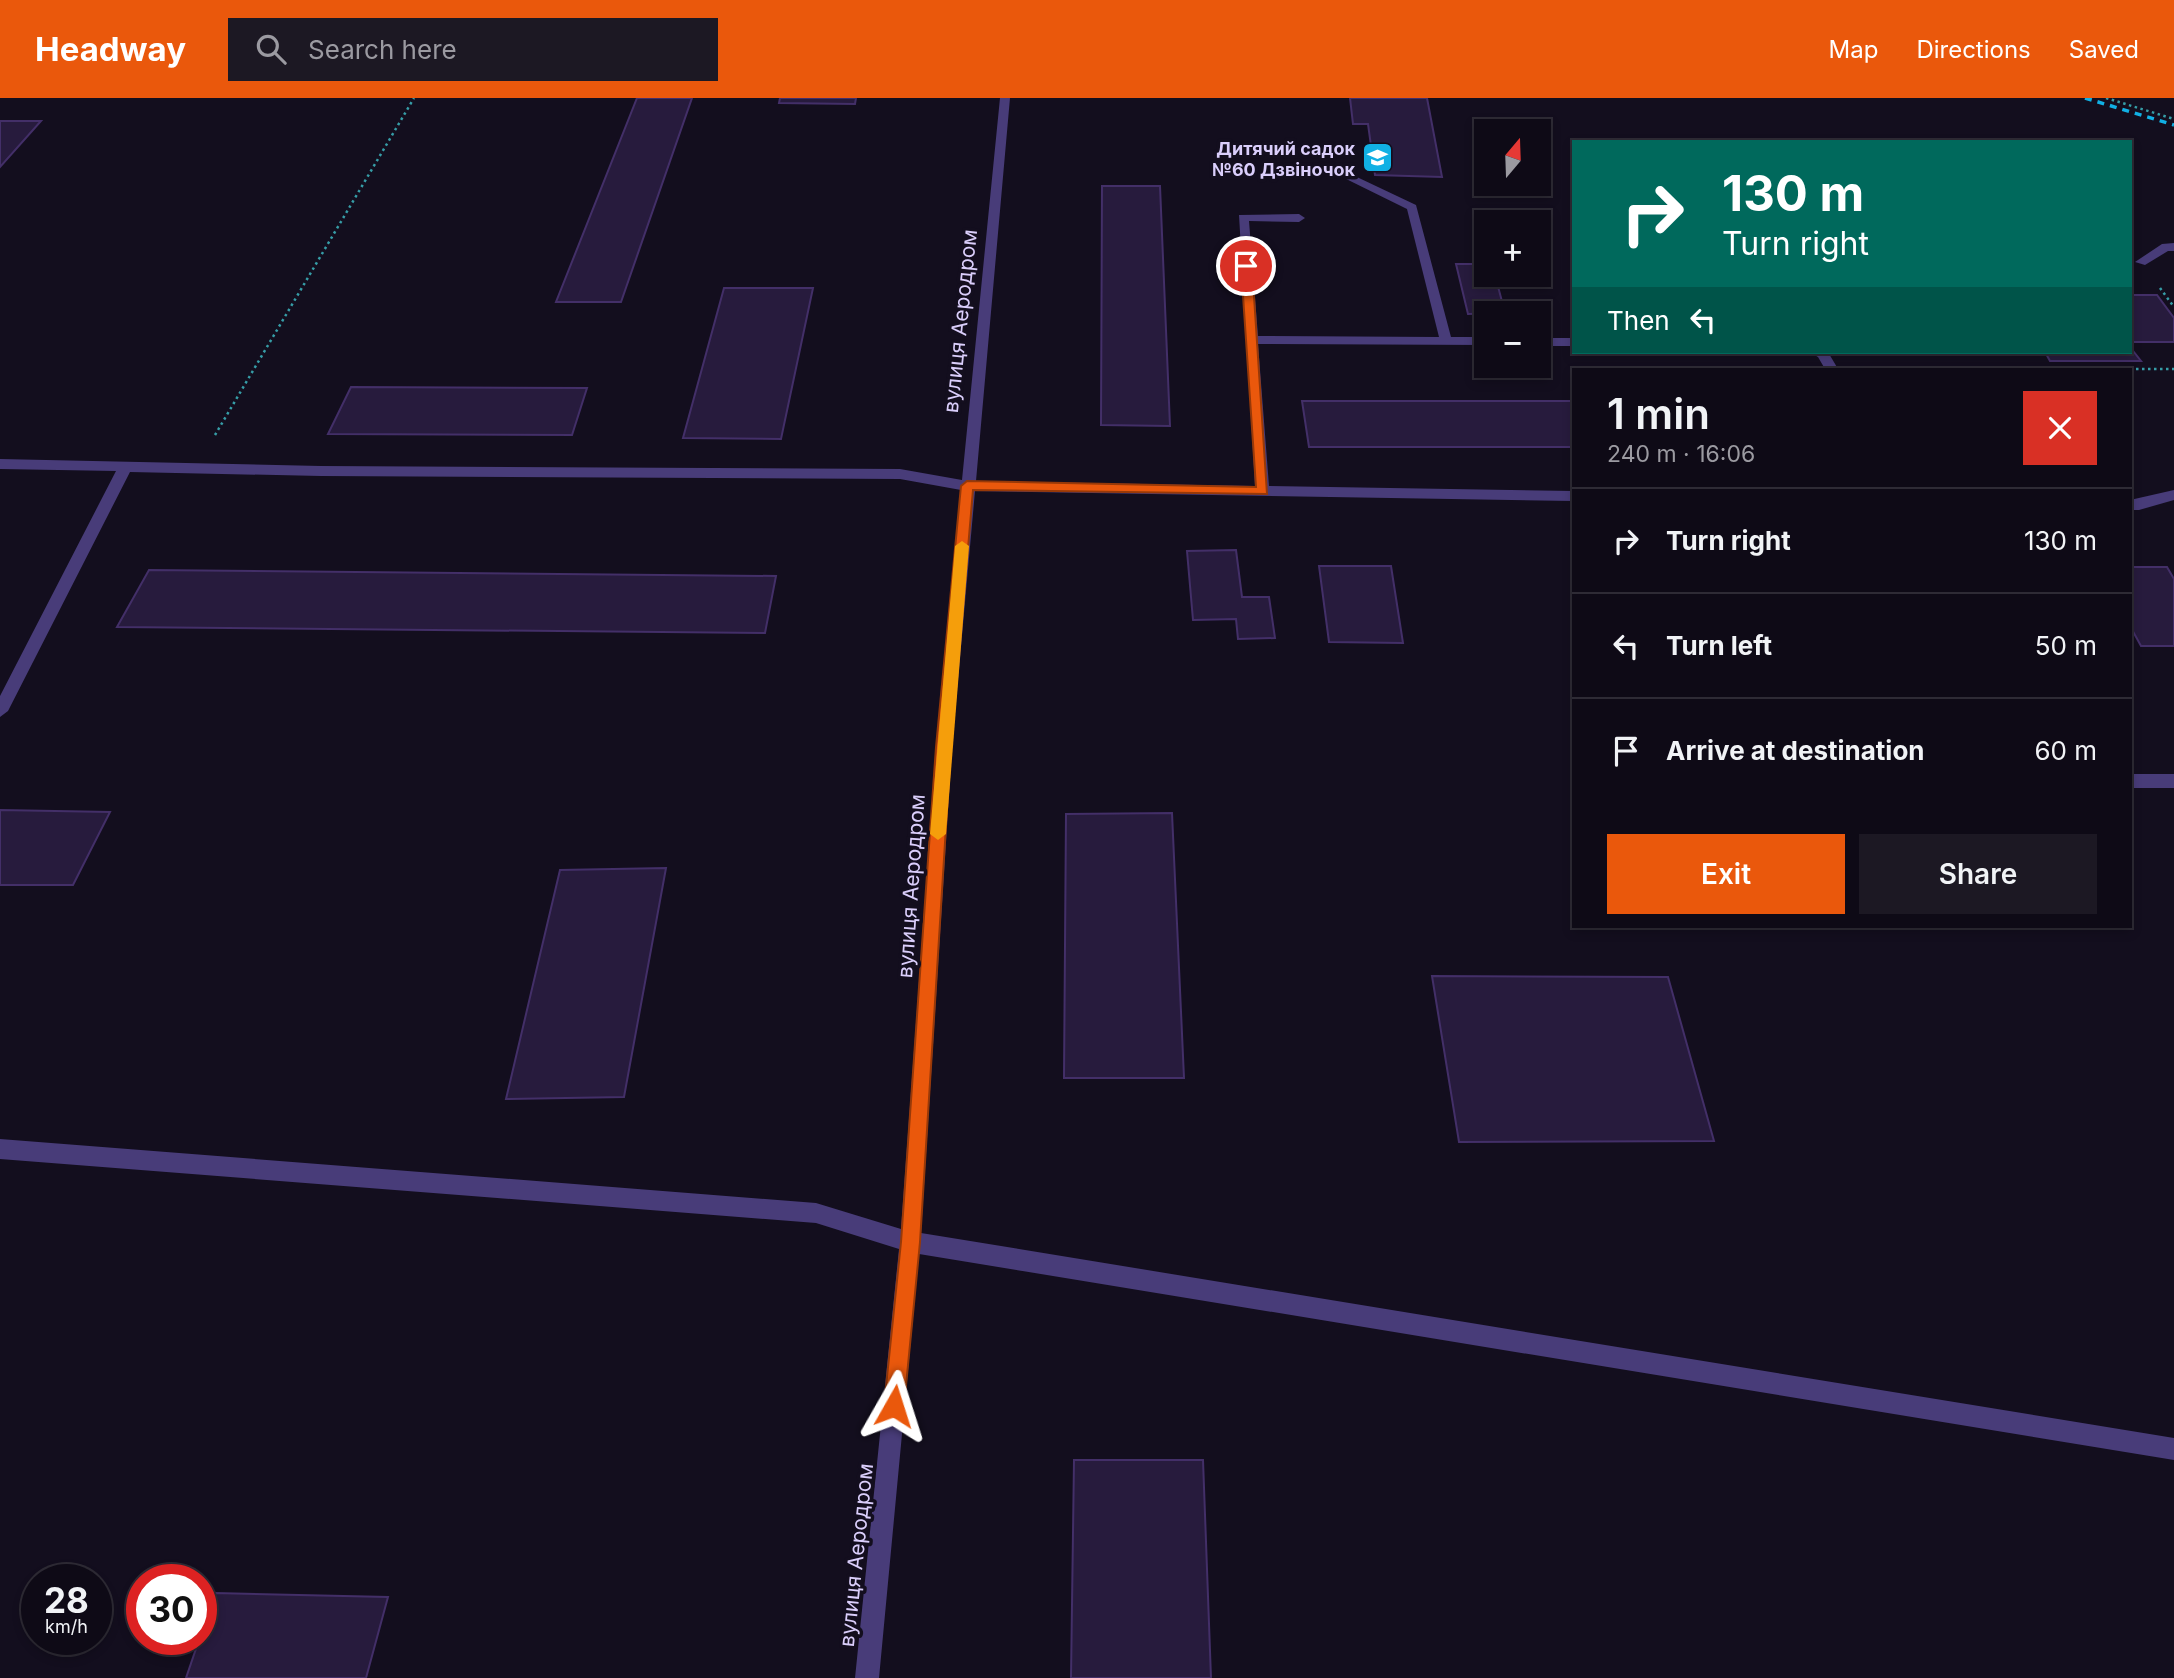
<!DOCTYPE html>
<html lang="en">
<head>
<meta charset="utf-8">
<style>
  body { margin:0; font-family:Inter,sans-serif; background:#1c1823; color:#f1f3f6; height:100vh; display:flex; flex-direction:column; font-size:26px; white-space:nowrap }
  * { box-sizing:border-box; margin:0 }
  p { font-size:23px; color:#9b9aa1 }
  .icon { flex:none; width:38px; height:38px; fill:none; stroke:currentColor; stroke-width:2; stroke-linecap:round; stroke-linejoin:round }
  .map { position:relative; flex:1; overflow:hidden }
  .side { position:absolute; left:1572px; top:270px; width:560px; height:560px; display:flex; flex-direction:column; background:#0e0a16; border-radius:0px; box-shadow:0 4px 10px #0003,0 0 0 2px #2e2b35 }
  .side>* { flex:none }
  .top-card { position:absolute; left:1572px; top:42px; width:560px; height:214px; border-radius:0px; box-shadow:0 4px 10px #0003,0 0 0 2px #2e2b35; background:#00695c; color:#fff; overflow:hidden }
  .needle { width:46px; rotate:19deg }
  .controls { position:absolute; left:1474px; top:21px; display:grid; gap:14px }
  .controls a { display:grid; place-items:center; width:77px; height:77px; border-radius:0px; background:#0e0a16; box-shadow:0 4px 10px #0003,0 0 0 2px #2e2b35; font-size:35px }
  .speed { position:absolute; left:21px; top:1466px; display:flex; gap:14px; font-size:35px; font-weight:700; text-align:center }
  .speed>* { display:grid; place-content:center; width:91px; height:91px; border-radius:50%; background:#0e0a16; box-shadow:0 4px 10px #0003,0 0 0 2px #2e2b35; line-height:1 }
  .speed small { font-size:18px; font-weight:400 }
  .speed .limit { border:10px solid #d22; background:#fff; color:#111 }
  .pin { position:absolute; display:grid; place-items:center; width:60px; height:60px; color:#fff; margin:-30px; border:4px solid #fff; border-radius:50%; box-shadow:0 2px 7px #0007 }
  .me { position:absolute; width:77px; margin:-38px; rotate:6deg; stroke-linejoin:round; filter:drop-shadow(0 0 5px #0008) }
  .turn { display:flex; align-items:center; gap:24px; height:147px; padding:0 35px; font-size:32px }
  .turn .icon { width:91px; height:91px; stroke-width:2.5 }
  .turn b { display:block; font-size:49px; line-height:60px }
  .then { display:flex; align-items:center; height:66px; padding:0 35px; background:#0003; gap:14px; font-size:26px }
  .round { display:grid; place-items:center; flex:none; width:74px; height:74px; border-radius:0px; background:#1c1823 }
  .head { display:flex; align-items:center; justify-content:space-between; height:119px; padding:0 35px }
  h1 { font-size:42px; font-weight:600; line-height:52px }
  .button { display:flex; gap:14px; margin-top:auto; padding:14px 35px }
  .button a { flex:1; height:80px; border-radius:0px; background:#ea580c; color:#fff; font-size:28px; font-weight:600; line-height:80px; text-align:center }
  .button a+a { background:#1c1823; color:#f1f3f6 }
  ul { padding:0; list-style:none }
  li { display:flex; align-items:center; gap:21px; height:105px; padding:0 35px; border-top:2px solid #2e2b35 }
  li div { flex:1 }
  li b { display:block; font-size:26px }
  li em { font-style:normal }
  header { display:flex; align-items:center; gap:42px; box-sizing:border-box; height:98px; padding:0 35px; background:#ea580c; color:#fff }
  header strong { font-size:33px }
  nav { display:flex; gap:38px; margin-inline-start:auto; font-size:24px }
  .search { width:490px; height:63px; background:#1c1823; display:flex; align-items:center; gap:18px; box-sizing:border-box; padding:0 24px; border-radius:0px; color:#9b9aa1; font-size:26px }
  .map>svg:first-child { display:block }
  .building { fill:#271b3d; stroke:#432f68; stroke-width:2 }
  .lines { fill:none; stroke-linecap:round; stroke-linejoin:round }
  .path { stroke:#369da7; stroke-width:2.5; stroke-dasharray:2.5 3.5; stroke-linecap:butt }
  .minor { fill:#483c79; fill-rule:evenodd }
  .rail { stroke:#11b0e4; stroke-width:3.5; stroke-dasharray:7 6; stroke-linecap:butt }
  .route { fill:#ea580c; stroke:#983908; stroke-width:2 }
  .slow { fill:#f59e0b }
  .labels { text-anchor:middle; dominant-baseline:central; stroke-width:7; stroke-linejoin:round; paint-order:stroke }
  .far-poi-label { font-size:18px; font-weight:bold; fill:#dacefb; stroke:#130e1e; text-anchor:end }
  .street-label { font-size:21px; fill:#dacefb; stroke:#130e1e }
</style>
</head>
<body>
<header>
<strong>Headway</strong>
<div class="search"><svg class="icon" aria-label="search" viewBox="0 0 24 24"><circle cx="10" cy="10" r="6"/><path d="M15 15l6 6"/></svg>Search here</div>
<nav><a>Map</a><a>Directions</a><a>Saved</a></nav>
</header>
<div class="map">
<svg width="2174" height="1580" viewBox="0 0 2174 1580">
  <rect width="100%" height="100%" fill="#130e1e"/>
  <g class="building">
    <polygon points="637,0 692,0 621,204 556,204"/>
    <polygon points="780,0 856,0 855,6 779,5"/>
    <polygon points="1350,0 1427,0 1442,79 1375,77 1368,26 1353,26"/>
    <polygon points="0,23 41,23 0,69"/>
    <polygon points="1102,88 1160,88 1170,328 1101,327"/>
    <polygon points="1538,143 1543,144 1550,171 1538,170"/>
    <polygon points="1456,166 1486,166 1486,177 1495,177 1505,215 1468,216"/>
    <polygon points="724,190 813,190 781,341 683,340"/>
    <polygon points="2130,197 2157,197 2174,220 2174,244 2130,244"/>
    <polygon points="2130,249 2141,263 2050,263 2045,254 2130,254"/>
    <polygon points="351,289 587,290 572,337 328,336"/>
    <polygon points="1302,303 1573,303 1573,349 1309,349"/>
    <polygon points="1236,452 1242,499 1269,499 1275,540 1238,541 1236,521 1193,522 1187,453"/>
    <polygon points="1319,468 1391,468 1403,545 1329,544"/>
    <polygon points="2130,469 2167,469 2174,481 2174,548 2141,548 2130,528"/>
    <polygon points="149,472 776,478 765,535 117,529"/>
    <polygon points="0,712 110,714 73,787 0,787"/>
    <polygon points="1172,715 1184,980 1064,980 1066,716"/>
    <polygon points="666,770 624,999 506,1001 560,772"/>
    <polygon points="1432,878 1668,879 1714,1043 1459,1044"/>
    <polygon points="1074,1362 1203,1362 1211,1580 1071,1580"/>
    <polygon points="215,1495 388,1499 366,1580 186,1580"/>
  </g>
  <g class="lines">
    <g class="path">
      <polyline points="2106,0 2174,21"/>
      <polyline points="2160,190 2174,209"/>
      <polyline points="2130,271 2174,271"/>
      <polyline points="215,337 414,0"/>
    </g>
    <g class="minor">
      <polygon points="1000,0 1010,0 976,383 1255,388 1239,117 1299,116 1305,120 1299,124 1249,123 1258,238 1439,239 1407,111 1336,76 1334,74 1340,71 1416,107 1451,239 1486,239 1486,247 1258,246 1269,388 1573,393 1573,403 975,393 952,649 921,1135 2174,1340 2174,1362 919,1156 879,1580 855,1580 899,1151 816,1125 0,1061 0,1041 816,1105 901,1131 936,649 961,392 900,381 321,378 130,374 8,613 0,619 0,598 116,373 0,371 0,361 321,368 900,371 962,382"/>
      <polygon points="2174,145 2174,153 2168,153 2145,167 2135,164 2162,146"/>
      <rect x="1538" y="240" width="35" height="8"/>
      <polygon points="1809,254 1828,254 1838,271 1825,271 1818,259"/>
      <polygon points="2174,392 2174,402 2139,412 2130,412 2130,402"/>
      <rect x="2130" y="676" width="44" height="14"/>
    </g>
    <polyline class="rail" points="2085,0 2174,27"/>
  </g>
  <polygon class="route" points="1246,165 1252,168 1267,396 973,392 951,649 920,1144 904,1308 901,1315 894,1318 887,1315 884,1308 901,1144 936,649 961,388 967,383 1256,389 1241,168"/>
  <polygon class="slow" points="962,443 969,448 946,736 938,742 930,736 955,448"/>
  <defs>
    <symbol id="school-square" viewBox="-11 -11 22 22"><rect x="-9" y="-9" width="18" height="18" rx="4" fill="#11b0e4" stroke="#130e1e"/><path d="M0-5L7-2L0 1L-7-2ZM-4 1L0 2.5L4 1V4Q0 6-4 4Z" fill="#fff"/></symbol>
  </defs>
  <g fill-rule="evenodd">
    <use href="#school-square" x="1360" y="42" width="35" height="35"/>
  </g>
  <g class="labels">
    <g class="far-poi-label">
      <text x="1355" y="50">Дитячий садок<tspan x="1355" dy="21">№60 Дзвіночок</tspan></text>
    </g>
    <g class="street-label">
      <text transform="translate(960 223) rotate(-84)">вулиця Аеродром</text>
      <text transform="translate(911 788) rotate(-86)">вулиця Аеродром</text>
      <text transform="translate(856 1457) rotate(-84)">вулиця Аеродром</text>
    </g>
  </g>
</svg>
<div class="controls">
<a><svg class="needle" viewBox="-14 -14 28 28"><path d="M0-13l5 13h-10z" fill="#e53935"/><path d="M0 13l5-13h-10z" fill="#9b9aa1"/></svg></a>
<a>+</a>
<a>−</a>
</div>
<div class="speed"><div>28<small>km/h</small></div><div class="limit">30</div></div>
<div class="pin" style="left:1246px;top:168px;background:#d93025"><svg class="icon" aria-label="arrive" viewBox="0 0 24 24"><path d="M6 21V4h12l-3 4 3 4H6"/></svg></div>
<svg class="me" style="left:894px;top:1308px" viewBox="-20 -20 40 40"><path d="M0-17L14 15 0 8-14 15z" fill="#ea580c" stroke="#fff" stroke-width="4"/></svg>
<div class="top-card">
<div class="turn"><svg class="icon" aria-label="right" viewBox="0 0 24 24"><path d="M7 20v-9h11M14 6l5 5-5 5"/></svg><div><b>130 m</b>Turn right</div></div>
<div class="then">Then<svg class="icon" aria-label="left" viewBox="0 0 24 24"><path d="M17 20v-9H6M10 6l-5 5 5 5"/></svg></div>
</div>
<section class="side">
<div class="head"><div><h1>1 min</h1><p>240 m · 16:06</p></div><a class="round" style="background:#d93025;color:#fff"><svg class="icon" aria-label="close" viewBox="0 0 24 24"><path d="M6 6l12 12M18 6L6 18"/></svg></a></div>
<ul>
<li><svg class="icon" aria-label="right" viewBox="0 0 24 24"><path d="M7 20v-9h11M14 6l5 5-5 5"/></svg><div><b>Turn right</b></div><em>130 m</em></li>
<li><svg class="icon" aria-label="left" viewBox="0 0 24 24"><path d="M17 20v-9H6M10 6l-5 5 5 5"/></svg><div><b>Turn left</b></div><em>50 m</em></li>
<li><svg class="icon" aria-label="arrive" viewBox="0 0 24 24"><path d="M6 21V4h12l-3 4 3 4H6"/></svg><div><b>Arrive at destination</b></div><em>60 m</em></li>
</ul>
<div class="button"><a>Exit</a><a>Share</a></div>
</section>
</div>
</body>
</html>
